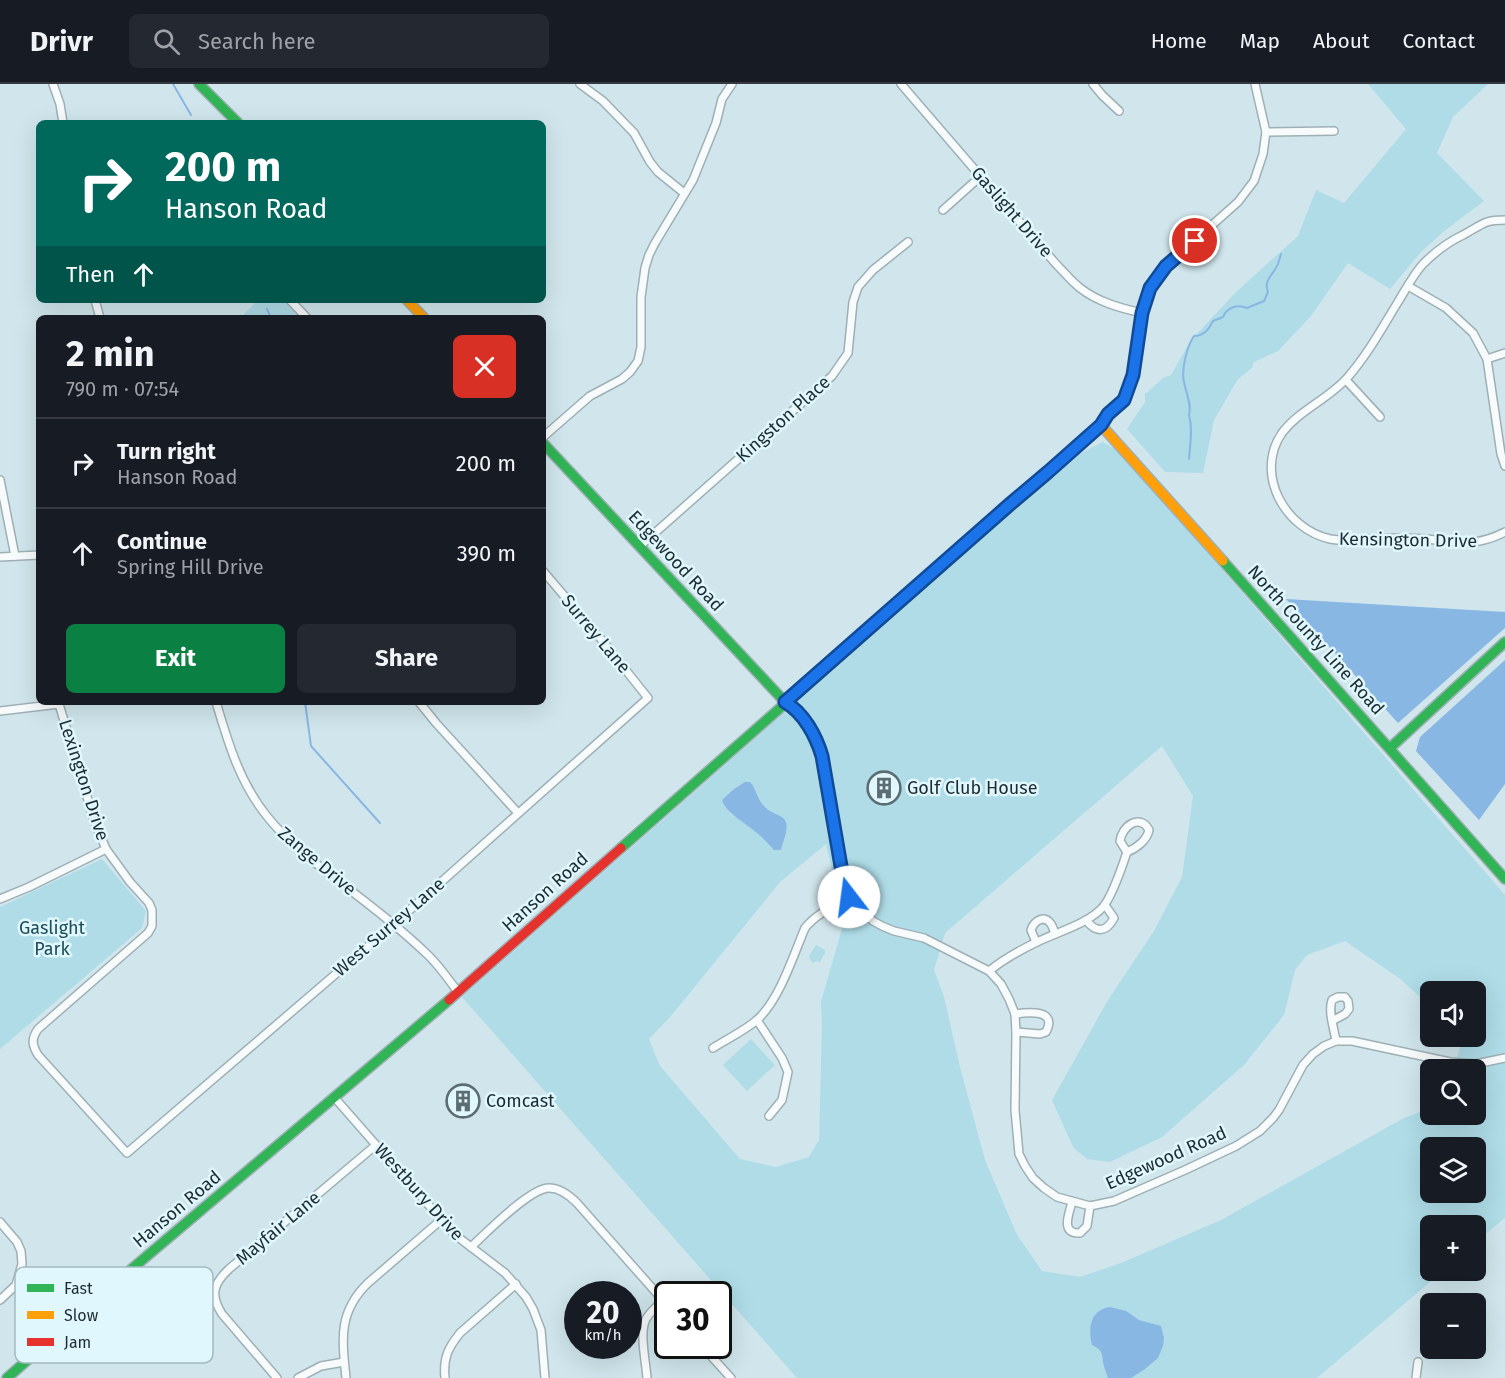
<!DOCTYPE html>
<html lang="en">
<head>
<meta charset="utf-8">
<style>
  body { margin:0; font-family:"Fira Sans",sans-serif; background:#242831; color:#f1f3f6; height:100vh; display:flex; flex-direction:column; font-size:22px; white-space:nowrap }
  * { box-sizing:border-box; margin:0 }
  p { font-size:20px; color:#9ea1a6 }
  .icon { flex:none; width:33px; height:33px; fill:none; stroke:currentColor; stroke-width:2; stroke-linecap:round; stroke-linejoin:round }
  .map { position:relative; flex:1; overflow:hidden }
  .panel { position:absolute; left:36px; top:231px; width:510px; height:390px; display:flex; flex-direction:column; background:#171b24; border-radius:9px; box-shadow:0 6px 24px #0002 }
  .panel>* { flex:none }
  .hud { position:absolute; left:36px; top:36px; width:510px; height:183px; border-radius:9px; box-shadow:0 6px 24px #0002; background:#00695c; color:#fff; overflow:hidden }
  .buttons { position:absolute; left:1420px; top:897px; display:grid; gap:12px }
  .buttons a { display:grid; place-items:center; width:66px; height:66px; border-radius:9px; background:#171b24; box-shadow:0 6px 24px #0002; font-size:30px }
  .speed { position:absolute; left:564px; top:1197px; display:flex; gap:12px; font-size:30px; font-weight:700; text-align:center }
  .speed>* { display:grid; place-content:center; width:78px; height:78px; border-radius:50%; background:#171b24; box-shadow:0 6px 24px #0002; line-height:1 }
  .speed small { font-size:15px; font-weight:400 }
  .speed .limit { border:3px solid #111; border-radius:9px; background:#fff; color:#111 }
  .pin { position:absolute; display:grid; place-items:center; width:51px; height:51px; color:#fff; margin:-26px; border:3px solid #fff; border-radius:50%; box-shadow:0 2px 6px #0007 }
  .me { position:absolute; width:66px; margin:-33px; rotate:345deg; stroke-linejoin:round; filter:drop-shadow(0 0 4px #0008) }
  .turn { display:flex; align-items:center; gap:21px; height:126px; padding:0 30px; font-size:27px }
  .turn .icon { width:78px; height:78px; stroke-width:2.5 }
  .turn b { display:block; font-size:42px; line-height:51px }
  .then { display:flex; align-items:center; height:57px; padding:0 30px; background:#0003; gap:12px; font-size:22px }
  .round { display:grid; place-items:center; flex:none; width:63px; height:63px; border-radius:9px; background:#242831 }
  .summary { display:flex; align-items:center; justify-content:space-between; height:102px; padding:0 30px }
  h1 { font-size:36px; font-weight:700; line-height:45px }
  .primary-button { display:flex; gap:12px; margin-top:auto; padding:12px 30px }
  .primary-button a { flex:1; height:69px; border-radius:9px; background:#0b8043; color:#fff; font-size:24px; font-weight:700; line-height:69px; text-align:center }
  .primary-button a+a { background:#242831; color:#f1f3f6 }
  ul { padding:0; list-style:none }
  li { display:flex; align-items:center; gap:18px; height:90px; padding:0 30px; border-top:2px solid #363941 }
  li div { flex:1 }
  li b { display:block; font-size:22px }
  li em { font-style:normal }
  header { display:flex; align-items:center; gap:36px; box-sizing:border-box; height:84px; padding:0 30px; background:#171b24; border-bottom:2px solid #363941 }
  header strong { font-size:28px }
  nav { display:flex; gap:33px; margin-inline-start:auto; font-size:21px }
  .search { width:420px; height:54px; background:#242831; display:flex; align-items:center; gap:15px; box-sizing:border-box; padding:0 21px; border-radius:9px; color:#9ea1a6; font-size:22px }
  .map>svg:first-child { display:block }
  .green { fill:#afdce7; fill-rule:evenodd }
  .water { fill:#89b7e3 }
  .lines { fill:none; stroke-linecap:round; stroke-linejoin:round }
  .stream { stroke:#89b7e3; stroke-width:2 }
  .street-casing { stroke:#9eb0b4; stroke-width:10 }
  .fast-casing { stroke:#9eb0b4; stroke-width:12 }
  .slow-casing { stroke:#9eb0b4; stroke-width:12 }
  .jam-casing { stroke:#9eb0b4; stroke-width:12 }
  .street { stroke:#f8fbfc; stroke-width:7 }
  .fast { stroke:#30b455; stroke-width:9 }
  .slow { stroke:#ff9f0a; stroke-width:9 }
  .jam { stroke:#e5322d; stroke-width:9 }
  .route-casing { stroke:#114b97; stroke-width:15 }
  .route { stroke:#1a73e8; stroke-width:10 }
  .labels { text-anchor:middle; dominant-baseline:central; stroke-width:5; stroke-linejoin:round; paint-order:stroke }
  .street-label { font-size:18px; fill:#1d2c30; stroke:#dff7fd }
  .poi-label { font-size:18px; fill:#1d2c30; stroke:#dff7fd; text-anchor:start }
  .park-label { font-size:18px; fill:#1c4d58; stroke:#dff7fd }
  .key { fill:#dff7fd; stroke:#a5bac0; stroke-width:1.5 }
  .key-label { font-size:16px; fill:#1d2c30 }
</style>
</head>
<body>
<header>
<strong>Drivr</strong>
<div class="search"><svg class="icon" aria-label="search" viewBox="0 0 24 24"><circle cx="10" cy="10" r="6"/><path d="M15 15l6 6"/></svg>Search here</div>
<nav><a>Home</a><a>Map</a><a>About</a><a>Contact</a></nav>
</header>
<div class="map">
<svg width="1505" height="1294" viewBox="0 0 1505 1294">
  <rect width="100%" height="100%" fill="#d0e6ec"/>
  <g class="green">
    <polygon points="1368,0 1488,0 1453,33 1437,69 1484,117 1443,148 1421,168 1390,205 1348,179 1311,232 1278,267 1254,278 1252,284 1238,295 1214,336 1203,389 1165,388 1127,345 1145,318 1145,310 1163,294 1171,291 1191,256 1236,208 1298,152 1316,106 1344,119 1406,45"/>
    <polygon points="258,216 283,216 300,234 240,234"/>
    <path d="M1103 358 1115 365 1171 427 1505 811V1134L1476 1158V1142H1431V1186L1443 1187 1317 1294H797L462 913 1057 388 1081 369ZM1162 662 1193 712 1182 793 1154 847 1108 916 1052 1016 1073 1063 1087 1075 1110 1078 1162 1053 1244 981 1284 931 1295 886 1307 871 1345 857 1399 894 1431 923V908H1476V952L1462 953 1455 985 1476 986V1030H1431V1024L1404 1034 1221 1136 1121 1179 1080 1193 1042 1187 1017 1151 985 1076 959 979 944 913 934 886 945 849ZM826 760 837 809 851 829 843 841 821 918 822 942 819 1056 809 1073 776 1083 740 1075 660 982 649 955 671 932 780 798ZM1431 1064H1476V1108H1431Z"/>
    <polygon points="102,775 146,827 142,844 0,965 0,823"/>
    <polygon points="816,861 825,866 825,869 820,878 817,877 813,879 810,876 809,872"/>
    <polygon points="751,955 775,981 747,1007 723,981"/>
  </g>
  <g class="water">
    <polygon points="1286,515 1505,528 1505,544 1398,639"/>
    <polygon points="1505,576 1505,700 1479,736 1416,667 1420,653"/>
    <path d="M745 698H750C756 704 757 715 764 722 768 727 774 729 780 732 793 738 783 756 781 766H774C769 760 763 754 757 749 747 740 725 728 722 716L734 705Z"/>
    <path d="M1110 1223 1126 1227 1139 1236 1161 1242 1164 1254 1163 1262 1158 1274 1145 1285 1131 1294H1108C1106 1289 1104 1283 1103 1278 1102 1268 1101 1265 1092 1261 1088 1244 1090 1226 1110 1223Z"/>
  </g>
  <g class="lines">
    <g class="stream">
      <polyline points="173,0 191,31"/>
      <polyline points="267,225 271,234"/>
      <path d="M1189 375C1190 361 1193 345 1189 331 1192 321 1186 309 1184 298 1181 286 1187 262 1194 252 1204 252 1209 245 1213 237L1223 233C1227 223 1238 220 1247 224L1264 217 1268 208C1263 196 1274 190 1278 180 1279 177 1280 173 1281 170"/>
      <polyline points="305,618 311,662 380,739"/>
    </g>
    <defs>
      <g id="street">
        <polyline points="53,0 60,20 63,39"/>
        <polyline points="580,0 603,17 634,49 650,78 658,88 684,109"/>
        <path d="M901 0 1056 180C1064 188 1071 197 1080 204 1098 218 1120 224 1142 229"/>
        <polyline points="1093,0 1102,11 1119,27"/>
        <polyline points="1266,48 1334,47"/>
        <polyline points="943,126 981,92"/>
        <path d="M1505 136C1499 136 1493 136 1487 138 1479 141 1471 147 1463 151 1448 158 1435 168 1423 180 1413 191 1406 205 1398 218 1382 244 1368 270 1348 293 1329 315 1299 326 1282 349 1254 390 1285 445 1330 455 1347 458 1364 455 1380 454 1395 454 1410 454 1425 455 1458 457 1474 464 1505 448"/>
        <polyline points="1408,202 1446,224 1473,249 1487,275 1501,370 1505,382"/>
        <polyline points="95,216 100,234"/>
        <polyline points="290,216 307,234"/>
        <polyline points="1487,275 1505,269"/>
        <polyline points="1346,296 1380,333"/>
        <polyline points="1101,341 1108,330 1124,316 1128,308 1133,291 1142,229 1150,204 1166,182 1238,118 1254,97 1263,70 1266,48 1255,0"/>
        <polyline points="543,353 590,312 622,295 630,288 638,277 641,263 641,213 645,184 649,171 655,159 693,96 716,39 722,15 732,0"/>
        <polyline points="0,396 15,472"/>
        <polyline points="639,463 832,292 848,269 853,218 858,203 873,186 908,158"/>
        <polyline points="0,473 39,471"/>
        <path d="M216 618C228 658 239 697 266 731 287 758 314 778 341 799 371 822 401 845 429 872 440 883 449 896 458 908"/>
        <polyline points="419,618 436,639 518,729"/>
        <path d="M785 618C804 628 816 652 822 672L842 788 849 813 873 837 882 842 894 847 924 854 989 887 1001 900 1009 915 1015 930 1016 948 1015 1026 1019 1070 1025 1082 1033 1094 1044 1104 1057 1113 1090 1122 1114 1117 1185 1086 1236 1062 1260 1047 1273 1034 1279 1026 1303 981 1313 970 1324 962 1336 957H1352L1450 978 1476 980 1505 974"/>
        <path d="M0 627 59 620 94 736 106 765 130 798 149 819 152 826V842L148 849 38 945C31 955 32 961 38 971L127 1069 394 840 648 614 601 555 543 487"/>
        <polyline points="0,815 29,803 106,765"/>
        <path d="M1086 836C1096 849 1106 849 1114 834L1105 821"/>
        <path d="M1036 858 1031 846C1034 837 1044 830 1051 840 1053 843 1054 847 1055 850"/>
        <path d="M989 887C1004 875 1020 866 1037 858 1057 848 1088 840 1103 823 1113 811 1122 783 1127 768 1137 764 1147 756 1149 746 1140 729 1122 742 1120 757L1127 768"/>
        <path d="M1015 930C1028 928 1058 925 1046 948L1040 950 1016 948"/>
        <polyline points="757,936 782,974 788,988 782,1016 769,1032"/>
        <path d="M1332 937 1345 930 1349 925 1348 917 1345 913H1338L1332 916C1328 928 1334 944 1336 957"/>
        <path d="M713 964C727 955 744 947 757 936 780 915 793 872 805 844 816 830 834 822 849 813"/>
        <polyline points="334,1013 454,1150 505,1189 526,1213 533,1225 541,1246 545,1294"/>
        <path d="M1072 1118C1069 1130 1060 1150 1080 1149L1087 1142 1090 1122"/>
        <polyline points="0,1138 17,1158 21,1167 22,1180 16,1201 0,1216"/>
        <path d="M471 1163C486 1149 530 1104 549 1104 560 1104 569 1111 577 1119L668 1222"/>
        <polyline points="702,1262 731,1294"/>
        <path d="M277 1294 222 1230C210 1211 213 1200 229 1185L376 1061"/>
        <polyline points="298,1294 321,1282 344,1278"/>
        <path d="M346 1294C342 1255 338 1228 368 1199L441 1136"/>
        <path d="M445 1294C443 1274 448 1264 460 1249L516 1200"/>
        <path d="M647 1294C646 1278 639 1249 646 1235 650 1228 657 1222 663 1217"/>
        <polyline points="1416,1294 1418,1278"/>
      </g>
      <g id="fast">
        <polyline points="199,0 238,39"/>
        <polyline points="543,359 785,618"/>
        <polyline points="1223,477 1505,795"/>
        <polyline points="1390,664 1505,558"/>
        <polyline points="621,764 938,485"/>
        <polyline points="7,1294 121,1194 449,916"/>
      </g>
      <g id="slow">
        <polyline points="407,216 424,234"/>
        <polyline points="938,485 1101,341 1223,477"/>
      </g>
      <polyline id="jam" points="449,916 621,764"/>
    </defs>
    <use href="#street" class="street-casing"/>
    <use href="#fast" class="fast-casing"/>
    <use href="#slow" class="slow-casing"/>
    <use href="#jam" class="jam-casing"/>
    <use href="#street" class="street"/>
    <use href="#fast" class="fast"/>
    <use href="#slow" class="slow"/>
    <use href="#jam" class="jam"/>
  </g>
  <g class="lines">
    <defs>
      <path id="route" d="M849 813 842 788 822 672C816 652 804 629 785 618L1009 421 1048 388 1101 341 1108 330 1124 316 1133 291 1142 229 1150 204 1166 182 1195 157"/>
    </defs>
    <use href="#route" class="route-casing"/>
    <use href="#route" class="route"/>
  </g>
  <defs>
    <symbol id="building-ring" viewBox="-11 -11 22 22"><circle r="9.5" fill="#dff7fd" stroke="#5c6d72" stroke-width="1.5"/><path d="M-4-6H4V6H1V3H-1V6H-4ZM-2.5-4.3h1.7v1.8h-1.7ZM.8-4.3h1.7v1.8H.8ZM-2.5-1h1.7V.8h-1.7ZM.8-1h1.7V.8H.8Z" fill="#5c6d72"/></symbol>
  </defs>
  <g fill-rule="evenodd">
    <use href="#building-ring" x="865" y="685" width="38" height="38"/>
    <use href="#building-ring" x="444" y="998" width="38" height="38"/>
  </g>
  <g class="labels">
    <g class="street-label">
      <text transform="translate(1012 128) rotate(49)">Gaslight Drive</text>
      <text transform="translate(783 335) rotate(-42)">Kingston Place</text>
      <text transform="translate(1408 456) rotate(1)">Kensington Drive</text>
      <text transform="translate(676 477) rotate(47)">Edgewood Road</text>
      <text transform="translate(596 550) rotate(50)">Surrey Lane</text>
      <text transform="translate(1316 556) rotate(48)">North County Line Road</text>
      <text transform="translate(84 696) rotate(72)">Lexington Drive</text>
      <text transform="translate(317 777) rotate(40)">Zange Drive</text>
      <text transform="translate(545 808) rotate(-42)">Hanson Road</text>
      <text transform="translate(389 843) rotate(-41)">West Surrey Lane</text>
      <text transform="translate(1166 1074) rotate(-24)">Edgewood Road</text>
      <text transform="translate(419 1108) rotate(48)">Westbury Drive</text>
      <text transform="translate(177 1125) rotate(-40)">Hanson Road</text>
      <text transform="translate(278 1144) rotate(-40)">Mayfair Lane</text>
    </g>
    <g class="poi-label">
      <text x="907" y="704">Golf Club House</text>
      <text x="486" y="1017">Comcast</text>
    </g>
    <g class="park-label">
      <text x="52" y="844">Gaslight<tspan x="52" dy="21">Park</tspan></text>
    </g>
  </g>
  <rect x="15" y="1183" width="198" height="96" rx="9" class="key"/>
  <rect x="27" y="1200" width="27" height="8" fill="#30b455"/>
  <rect x="27" y="1227" width="27" height="8" fill="#ff9f0a"/>
  <rect x="27" y="1254" width="27" height="8" fill="#e5322d"/>
  <g class="key-label">
    <text x="64" y="1210">Fast</text>
    <text x="64" y="1237">Slow</text>
    <text x="64" y="1264">Jam</text>
  </g>
</svg>
<div class="buttons">
<a><svg class="icon" aria-label="sound" viewBox="0 0 24 24"><path d="M4 9h4l5-4v14l-5-4H4zM17 9q2 3 0 6"/></svg></a>
<a><svg class="icon" aria-label="search" viewBox="0 0 24 24"><circle cx="10" cy="10" r="6"/><path d="M15 15l6 6"/></svg></a>
<a><svg class="icon" aria-label="layers" viewBox="0 0 24 24"><path d="M12 4l9 5-9 5-9-5zM3 14l9 5 9-5"/></svg></a>
<a>+</a>
<a>−</a>
</div>
<div class="speed"><div>20<small>km/h</small></div><div class="limit">30</div></div>
<div class="pin" style="left:1195px;top:157px;background:#d93025"><svg class="icon" aria-label="arrive" viewBox="0 0 24 24"><path d="M6 21V4h12l-3 4 3 4H6"/></svg></div>
<svg class="me" style="left:849px;top:813px" viewBox="-20 -20 40 40"><circle r="19" fill="#fff"/><path d="M0-13L10 11 0 6-10 11z" fill="#1a73e8"/></svg>
<div class="hud">
<div class="turn"><svg class="icon" aria-label="right" viewBox="0 0 24 24"><path d="M7 20v-9h11M14 6l5 5-5 5"/></svg><div><b>200 m</b>Hanson Road</div></div>
<div class="then">Then<svg class="icon" aria-label="ahead" viewBox="0 0 24 24"><path d="M12 20V5M6 11l6-6 6 6"/></svg></div>
</div>
<section class="panel">
<div class="summary"><div><h1>2 min</h1><p>790 m · 07:54</p></div><a class="round" style="background:#d93025;color:#fff"><svg class="icon" aria-label="close" viewBox="0 0 24 24"><path d="M6 6l12 12M18 6L6 18"/></svg></a></div>
<ul>
<li><svg class="icon" aria-label="right" viewBox="0 0 24 24"><path d="M7 20v-9h11M14 6l5 5-5 5"/></svg><div><b>Turn right</b><p>Hanson Road</p></div><em>200 m</em></li>
<li><svg class="icon" aria-label="ahead" viewBox="0 0 24 24"><path d="M12 20V5M6 11l6-6 6 6"/></svg><div><b>Continue</b><p>Spring Hill Drive</p></div><em>390 m</em></li>
</ul>
<div class="primary-button"><a>Exit</a><a>Share</a></div>
</section>
</div>
</body>
</html>
